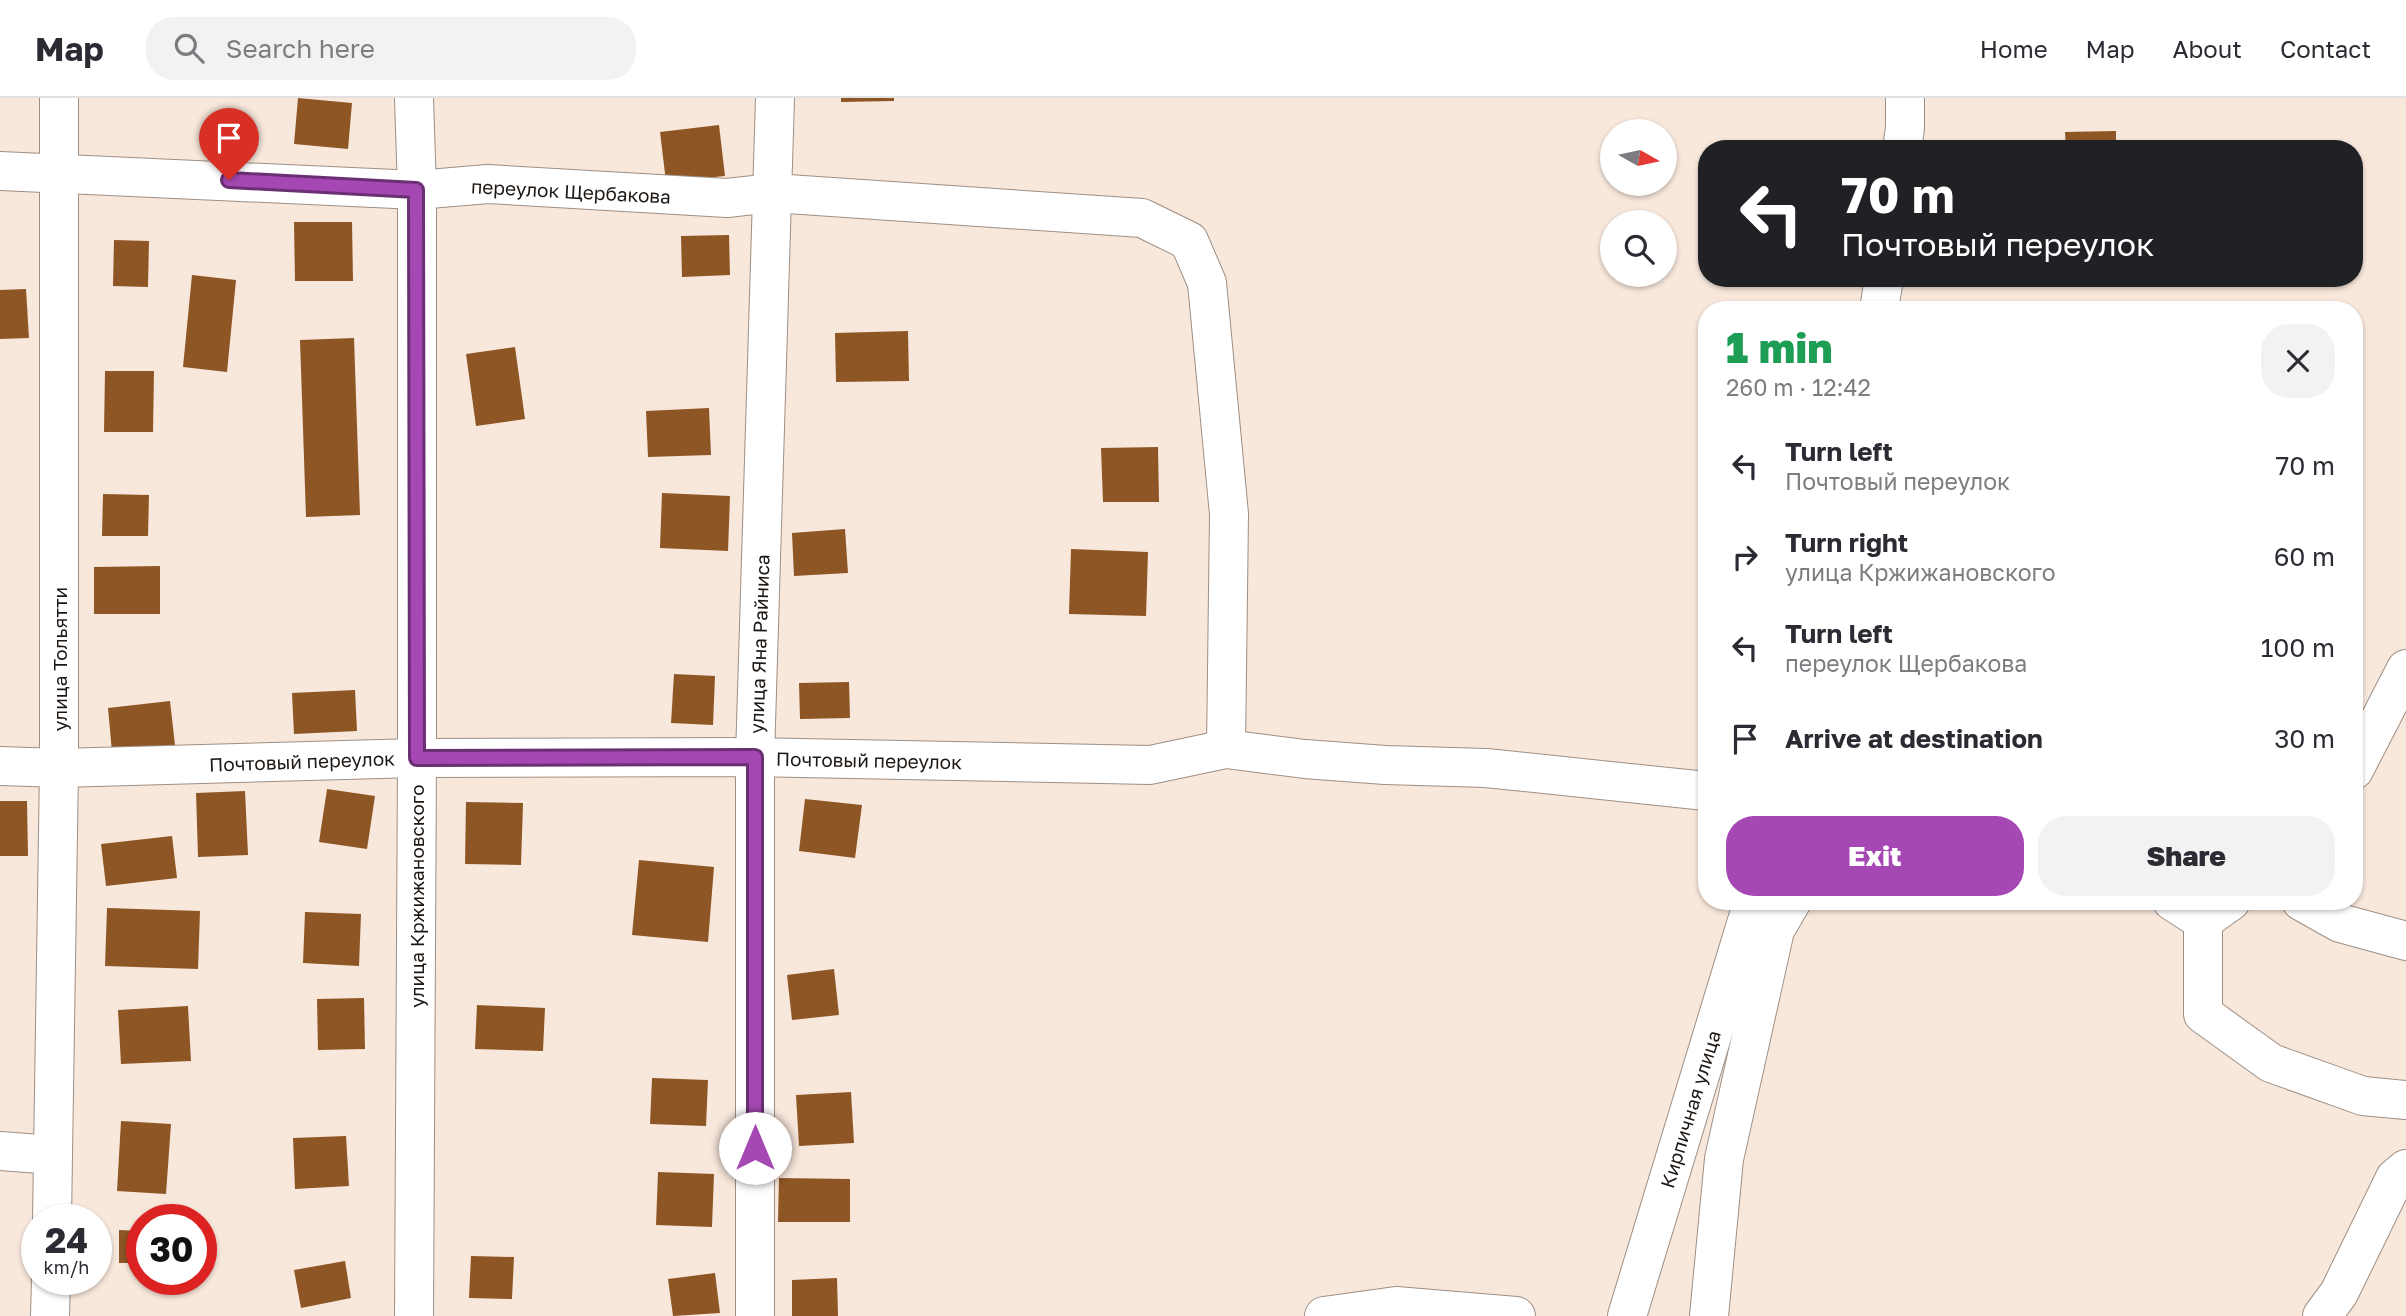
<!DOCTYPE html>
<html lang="en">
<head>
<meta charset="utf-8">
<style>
  body { margin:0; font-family:"Golos Text",sans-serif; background:#f2f2f3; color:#2b2b33; height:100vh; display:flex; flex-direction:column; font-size:26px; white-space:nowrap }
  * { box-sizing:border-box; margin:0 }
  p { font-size:23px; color:#7c7c81 }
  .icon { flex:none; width:38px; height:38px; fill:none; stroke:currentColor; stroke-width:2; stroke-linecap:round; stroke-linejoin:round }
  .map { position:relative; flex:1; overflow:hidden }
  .details { position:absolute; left:1698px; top:203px; width:665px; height:609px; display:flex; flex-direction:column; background:#fff; border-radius:28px; box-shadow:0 2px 5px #0004 }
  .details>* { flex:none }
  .banner { position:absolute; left:1698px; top:42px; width:665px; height:147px; border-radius:28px; box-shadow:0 2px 5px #0004; background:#202124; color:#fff; overflow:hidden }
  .needle { width:46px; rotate:99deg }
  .fabs { position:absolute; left:1600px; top:21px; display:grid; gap:14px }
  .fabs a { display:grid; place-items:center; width:77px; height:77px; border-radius:50%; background:#fff; box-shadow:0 2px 5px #0004; font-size:35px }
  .speed { position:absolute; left:21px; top:1106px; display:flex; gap:14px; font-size:35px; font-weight:700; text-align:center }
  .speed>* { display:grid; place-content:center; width:91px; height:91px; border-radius:50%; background:#fff; box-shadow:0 2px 5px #0004; line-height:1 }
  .speed small { font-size:18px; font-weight:400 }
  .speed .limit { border:10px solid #d22; background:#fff; color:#111 }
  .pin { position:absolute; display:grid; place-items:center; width:60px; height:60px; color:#fff; margin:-72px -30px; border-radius:50% 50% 50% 0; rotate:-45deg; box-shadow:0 0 7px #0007 }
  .pin .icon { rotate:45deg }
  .me { position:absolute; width:77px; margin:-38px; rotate:0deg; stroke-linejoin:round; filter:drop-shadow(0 0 5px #0008) }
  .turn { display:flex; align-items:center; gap:24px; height:147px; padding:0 28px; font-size:32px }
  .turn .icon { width:91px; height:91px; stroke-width:2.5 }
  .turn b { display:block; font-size:49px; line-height:60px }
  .round { display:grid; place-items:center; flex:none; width:74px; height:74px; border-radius:28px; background:#f2f2f3 }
  .summary { display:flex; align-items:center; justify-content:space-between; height:119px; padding:0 28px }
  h1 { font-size:42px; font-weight:800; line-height:52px; color:#1e9e55 }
  .button { display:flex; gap:14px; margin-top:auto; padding:14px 28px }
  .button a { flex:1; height:80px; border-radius:28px; background:#a548b3; color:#fff; font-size:28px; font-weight:800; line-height:80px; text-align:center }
  .button a+a { background:#f2f2f3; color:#2b2b33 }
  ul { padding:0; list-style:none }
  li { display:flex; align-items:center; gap:21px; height:91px; padding:0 28px }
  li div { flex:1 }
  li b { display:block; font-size:26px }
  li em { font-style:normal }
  header { display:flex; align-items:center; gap:42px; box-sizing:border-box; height:98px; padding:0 35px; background:#fff; border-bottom:2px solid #e1e1e2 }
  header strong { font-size:33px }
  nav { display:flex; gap:38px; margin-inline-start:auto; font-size:24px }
  .search { width:490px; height:63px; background:#f2f2f3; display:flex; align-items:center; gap:18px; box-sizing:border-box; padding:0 24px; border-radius:28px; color:#7c7c81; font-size:26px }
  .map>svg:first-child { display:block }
  .building { fill:#8e5625 }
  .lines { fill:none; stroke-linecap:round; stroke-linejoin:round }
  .minor-casing { stroke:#9e8f84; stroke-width:40 }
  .minor { stroke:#fff; stroke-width:38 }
  .route-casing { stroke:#6b2f74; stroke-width:18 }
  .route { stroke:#a548b3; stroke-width:12 }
  .labels { text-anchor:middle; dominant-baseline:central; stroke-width:7; stroke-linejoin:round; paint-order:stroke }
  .street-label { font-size:19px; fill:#1e1814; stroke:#fff }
</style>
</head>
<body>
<header>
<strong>Map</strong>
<div class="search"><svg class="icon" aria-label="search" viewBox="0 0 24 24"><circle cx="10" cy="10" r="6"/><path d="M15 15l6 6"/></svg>Search here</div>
<nav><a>Home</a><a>Map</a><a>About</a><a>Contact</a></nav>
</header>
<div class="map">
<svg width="2406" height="1218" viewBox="0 0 2406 1218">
  <rect width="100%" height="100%" fill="#f8e7db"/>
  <g class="building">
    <polygon points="298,0 352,5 348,51 294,46"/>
    <polygon points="841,0 894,0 894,3 841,4"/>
    <polygon points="719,27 725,78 666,84 660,34"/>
    <polygon points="2116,33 2116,51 2066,51 2065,34"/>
    <polygon points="294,124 352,124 353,183 295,183"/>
    <polygon points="729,137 730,177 682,179 681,138"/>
    <polygon points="114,142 149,143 148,189 113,188"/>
    <polygon points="192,177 236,182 227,274 183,269"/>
    <polygon points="26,191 29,240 0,241 0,192"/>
    <polygon points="908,233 909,283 836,284 835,235"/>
    <polygon points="354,240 360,417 306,419 300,242"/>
    <polygon points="515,249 525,321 476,328 466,256"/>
    <polygon points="105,273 154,273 153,334 104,334"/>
    <polygon points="709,310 711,357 648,359 646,313"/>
    <polygon points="1158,349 1159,404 1103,404 1101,350"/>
    <polygon points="662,395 730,398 728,453 660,450"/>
    <polygon points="103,396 149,397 148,438 102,438"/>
    <polygon points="845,431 848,475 794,478 792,435"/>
    <polygon points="1071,451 1148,454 1146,518 1069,516"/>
    <polygon points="160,468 160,516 94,516 94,469"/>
    <polygon points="674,576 715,578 713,627 671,625"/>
    <polygon points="849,584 850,620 800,621 799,585"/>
    <polygon points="355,592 357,633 294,636 292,595"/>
    <polygon points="170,603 175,647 112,654 108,610"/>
    <polygon points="327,691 375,698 367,751 319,744"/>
    <polygon points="245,693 248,757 198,759 196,695"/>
    <polygon points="805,701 862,707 855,760 799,753"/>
    <polygon points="0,703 27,703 28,758 0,758"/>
    <polygon points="466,704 523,705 521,767 465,766"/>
    <polygon points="172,738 177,780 106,788 101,746"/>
    <polygon points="639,762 714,769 708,844 632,837"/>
    <polygon points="107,810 200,813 198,871 105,868"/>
    <polygon points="305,814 361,816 359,868 303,865"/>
    <polygon points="834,871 839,917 792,922 787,877"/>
    <polygon points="364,900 365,951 318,952 317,901"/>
    <polygon points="477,907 545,910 543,953 475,951"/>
    <polygon points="188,908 191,963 121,966 118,912"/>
    <polygon points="652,980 708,982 706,1028 650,1026"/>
    <polygon points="851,994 854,1045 799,1048 796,997"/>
    <polygon points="121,1023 171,1026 166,1096 117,1093"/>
    <polygon points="346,1038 349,1088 295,1091 293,1040"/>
    <polygon points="658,1074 714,1076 712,1129 656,1127"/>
    <polygon points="779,1080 850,1081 850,1124 778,1124"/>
    <polygon points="119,1132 142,1133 142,1165 119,1165"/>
    <polygon points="471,1158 514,1159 512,1201 469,1200"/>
    <polygon points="345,1163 351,1200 301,1210 294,1172"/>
    <polygon points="715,1175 720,1215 673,1218 668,1181"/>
    <polygon points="837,1180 838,1218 792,1218 792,1182"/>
  </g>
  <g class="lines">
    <defs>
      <g id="minor">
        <polyline points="1902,51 1905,30 1905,0"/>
        <polyline points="0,73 417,92 488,86 727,100 773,95 1142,120 1189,143 1207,185 1229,416 1226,651"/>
        <polyline points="1879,212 1884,180"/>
        <polyline points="0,668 59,670 417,660 755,659 1150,667 1226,651 1305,661 1385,667 1486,670 1706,693"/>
        <polyline points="2354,672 2406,571"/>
        <polyline points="2172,803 2203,823 2203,916 2271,965 2363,998 2406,1002"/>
        <polyline points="2301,803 2340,825 2406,843"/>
        <polyline points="2203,823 2231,803"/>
        <polyline points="0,1053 53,1057"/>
        <polyline points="52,1122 59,670 59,0"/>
        <polyline points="50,1218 51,1181"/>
        <polyline points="414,1218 417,660 417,92 414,0"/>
        <polyline points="755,1218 755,659 775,0"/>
        <polyline points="1324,1218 1396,1208 1516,1218"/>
        <polyline points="1627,1218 1753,803"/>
        <polyline points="1709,1218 1724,1061 1775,832 1792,803"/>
        <polyline points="2322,1218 2339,1195 2395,1080 2406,1071"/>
      </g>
    </defs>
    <use href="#minor" class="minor-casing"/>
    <use href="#minor" class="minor"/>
  </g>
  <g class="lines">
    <defs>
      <polyline id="route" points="229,82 416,92 417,660 755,659 755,1050"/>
    </defs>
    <use href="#route" class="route-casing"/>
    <use href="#route" class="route"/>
  </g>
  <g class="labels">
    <g class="street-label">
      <text transform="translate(571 93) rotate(3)">переулок Щербакова</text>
      <text transform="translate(759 546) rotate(-88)">улица Яна Райниса</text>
      <text transform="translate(59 561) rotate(-90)">улица Тольятти</text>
      <text transform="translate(869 662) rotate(1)">Почтовый переулок</text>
      <text transform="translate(302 663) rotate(-2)">Почтовый переулок</text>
      <text transform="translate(416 798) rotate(-90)">улица Кржижановского</text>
      <text transform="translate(1690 1011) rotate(-73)">Кирпичная улица</text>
    </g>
  </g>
</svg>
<div class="fabs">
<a><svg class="needle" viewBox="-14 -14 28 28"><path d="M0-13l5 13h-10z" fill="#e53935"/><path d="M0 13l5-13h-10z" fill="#7c7c81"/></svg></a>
<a><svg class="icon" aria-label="search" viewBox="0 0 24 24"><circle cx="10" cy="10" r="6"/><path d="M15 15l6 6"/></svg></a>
</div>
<div class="speed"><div>24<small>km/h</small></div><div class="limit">30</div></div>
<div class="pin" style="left:229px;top:82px;background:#d93025"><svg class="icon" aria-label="arrive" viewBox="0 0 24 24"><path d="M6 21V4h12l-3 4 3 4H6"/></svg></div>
<svg class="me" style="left:755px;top:1050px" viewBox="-20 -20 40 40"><circle r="19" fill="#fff"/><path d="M0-13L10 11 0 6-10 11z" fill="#a548b3"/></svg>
<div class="banner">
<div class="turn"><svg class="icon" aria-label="left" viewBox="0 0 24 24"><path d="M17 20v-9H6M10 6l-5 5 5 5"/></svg><div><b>70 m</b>Почтовый переулок</div></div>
</div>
<section class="details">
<div class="summary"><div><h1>1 min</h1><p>260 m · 12:42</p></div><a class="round"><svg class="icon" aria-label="close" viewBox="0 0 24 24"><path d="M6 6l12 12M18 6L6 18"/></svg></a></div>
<ul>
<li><svg class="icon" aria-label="left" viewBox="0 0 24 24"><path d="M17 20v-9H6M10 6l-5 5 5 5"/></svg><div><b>Turn left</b><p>Почтовый переулок</p></div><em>70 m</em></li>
<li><svg class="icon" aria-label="right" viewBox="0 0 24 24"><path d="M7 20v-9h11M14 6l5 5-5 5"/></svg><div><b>Turn right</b><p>улица Кржижановского</p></div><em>60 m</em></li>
<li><svg class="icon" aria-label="left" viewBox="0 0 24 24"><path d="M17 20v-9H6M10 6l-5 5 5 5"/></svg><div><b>Turn left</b><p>переулок Щербакова</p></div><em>100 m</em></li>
<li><svg class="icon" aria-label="arrive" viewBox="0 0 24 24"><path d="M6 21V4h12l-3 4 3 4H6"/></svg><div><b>Arrive at destination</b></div><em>30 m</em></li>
</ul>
<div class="button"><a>Exit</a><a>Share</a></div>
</section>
</div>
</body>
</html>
